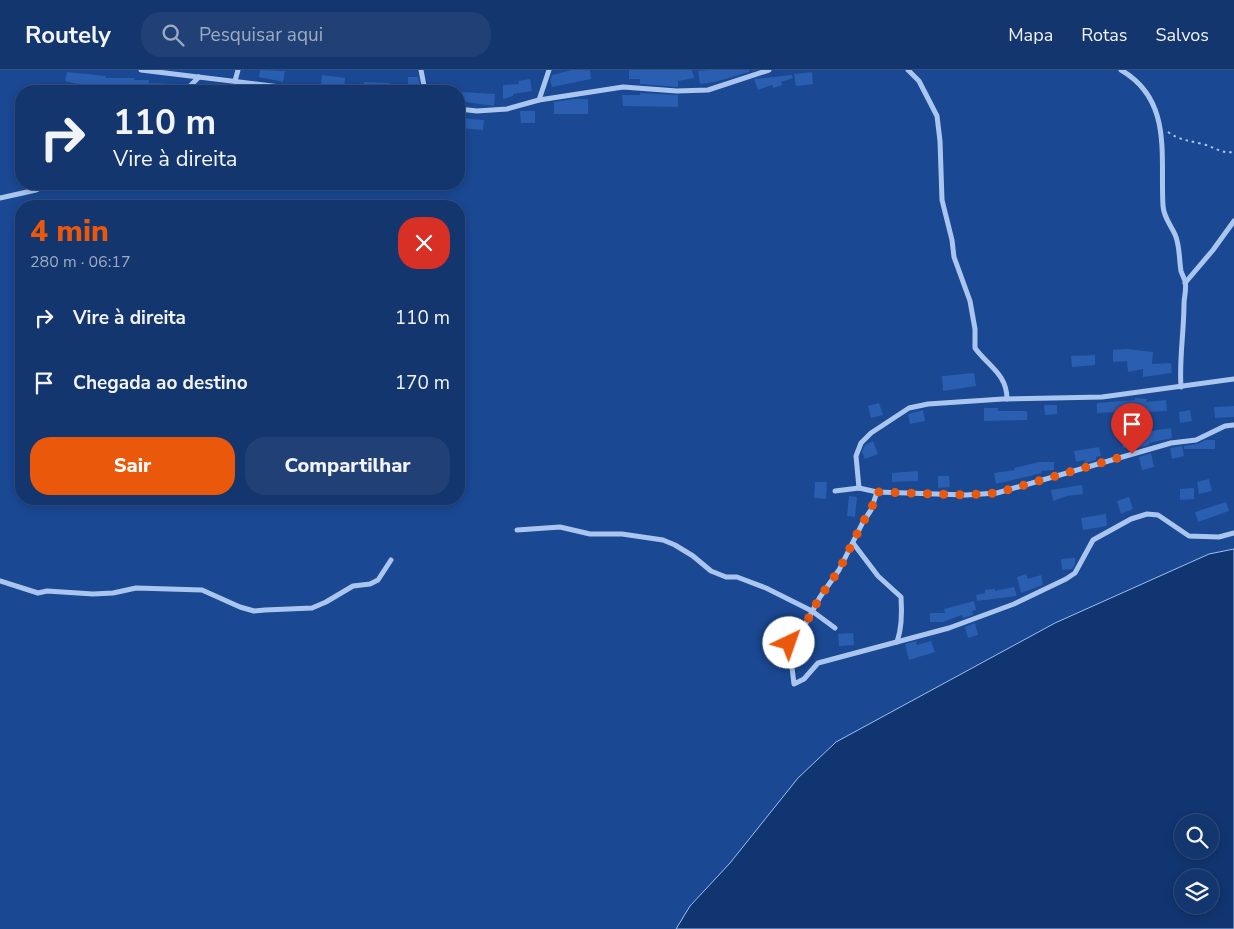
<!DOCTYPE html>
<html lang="pt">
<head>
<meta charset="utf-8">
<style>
  body { margin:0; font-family:"Nunito Sans",sans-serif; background:#214176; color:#f1f3f6; height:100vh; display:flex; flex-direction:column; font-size:19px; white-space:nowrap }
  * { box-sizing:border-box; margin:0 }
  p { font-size:16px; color:#9dabc2 }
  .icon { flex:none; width:28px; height:28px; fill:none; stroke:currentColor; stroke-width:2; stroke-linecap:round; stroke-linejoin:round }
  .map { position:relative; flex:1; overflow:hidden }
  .details { position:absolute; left:15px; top:130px; width:450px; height:305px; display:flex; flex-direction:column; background:#14366e; border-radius:20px; box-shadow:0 2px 8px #0003,0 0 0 1px #335081 }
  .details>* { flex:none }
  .guide { position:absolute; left:15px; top:15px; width:450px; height:105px; border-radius:20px; box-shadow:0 2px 8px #0003,0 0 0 1px #335081; background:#14366e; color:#f1f3f6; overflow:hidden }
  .buttons { position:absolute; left:1174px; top:744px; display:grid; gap:10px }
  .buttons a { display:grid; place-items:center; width:45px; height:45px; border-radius:50%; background:#14366e; box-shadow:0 2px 8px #0003,0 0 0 1px #335081; font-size:25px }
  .pin { position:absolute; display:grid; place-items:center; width:42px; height:42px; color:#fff; margin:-51px -21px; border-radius:50% 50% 50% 0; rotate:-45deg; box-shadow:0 0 5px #0007 }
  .pin .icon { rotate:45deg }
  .me { position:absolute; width:55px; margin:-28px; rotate:42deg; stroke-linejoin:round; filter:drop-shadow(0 0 4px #0008) }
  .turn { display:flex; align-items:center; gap:18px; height:105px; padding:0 15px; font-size:22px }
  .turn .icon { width:65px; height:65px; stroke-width:2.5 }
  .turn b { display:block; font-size:35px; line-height:42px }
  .round { display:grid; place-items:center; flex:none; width:52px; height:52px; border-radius:20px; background:#214176 }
  .head { display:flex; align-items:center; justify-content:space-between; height:85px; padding:0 15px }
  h1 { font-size:30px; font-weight:800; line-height:38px; color:#ea580c }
  .action { display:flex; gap:10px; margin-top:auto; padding:10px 15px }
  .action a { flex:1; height:58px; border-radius:20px; background:#ea580c; color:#fff; font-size:20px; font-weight:800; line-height:58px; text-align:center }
  .action a+a { background:#214176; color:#f1f3f6 }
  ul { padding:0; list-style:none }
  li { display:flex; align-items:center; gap:15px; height:65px; padding:0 15px }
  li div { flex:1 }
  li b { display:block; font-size:19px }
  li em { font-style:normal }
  header { display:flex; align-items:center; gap:30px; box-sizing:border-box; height:70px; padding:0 25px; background:#14366e; border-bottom:1px solid #335081 }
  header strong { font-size:24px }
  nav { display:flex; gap:28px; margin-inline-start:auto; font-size:18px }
  .search { width:350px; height:45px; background:#214176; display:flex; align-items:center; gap:12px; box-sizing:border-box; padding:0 18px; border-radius:20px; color:#9dabc2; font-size:19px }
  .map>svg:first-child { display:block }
  .water { fill:#113570; stroke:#9dc0f1; fill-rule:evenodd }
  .building { fill:#295eb0 }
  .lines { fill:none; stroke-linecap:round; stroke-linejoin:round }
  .path { stroke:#aac6ef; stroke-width:2; stroke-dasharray:2.5 4; stroke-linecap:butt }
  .street { stroke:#aac6ef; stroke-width:5 }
  .route { stroke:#ea580c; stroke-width:9; stroke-dasharray:0 16.2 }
</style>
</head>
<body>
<header>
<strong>Routely</strong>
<div class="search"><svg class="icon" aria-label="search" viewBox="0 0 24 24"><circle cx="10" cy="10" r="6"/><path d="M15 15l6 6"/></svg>Pesquisar aqui</div>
<nav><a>Mapa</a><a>Rotas</a><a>Salvos</a></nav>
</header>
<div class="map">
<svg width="1234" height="859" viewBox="0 0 1234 859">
  <rect width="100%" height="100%" fill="#1a4892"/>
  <path class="water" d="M1234 479V859H676L690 836 730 793 798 708 836 672 1055 553 1209 484ZM1182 752H1210V780H1182ZM1182 808H1210V835H1182Z"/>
  <g class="building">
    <polygon points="260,0 285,1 283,12 259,7"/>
    <polygon points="572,0 590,0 591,9 552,17 550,10 552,5"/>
    <polygon points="629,0 692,0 694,8 678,11 678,17 640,14 640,9 629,9"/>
    <polygon points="708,0 749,0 749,2 715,12 700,14 698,1"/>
    <polygon points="67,2 106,6 106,8 134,8 134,10 149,10 149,13 176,14 176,21 138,21 123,17 81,15 65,11"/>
    <polygon points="812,2 813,14 796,16 794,4"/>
    <polygon points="322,5 345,8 344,19 321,15"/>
    <polygon points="792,5 793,8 781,12 782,15 773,18 772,15 758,20 754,9"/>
    <polygon points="408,7 418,7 421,21 408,21"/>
    <polygon points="530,9 532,21 513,24 513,26 503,29 503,15 519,14 518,11"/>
    <polygon points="364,12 389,13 389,16 394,16 393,21 363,20"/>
    <polygon points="459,22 495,24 494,36 459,31"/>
    <polygon points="640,23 678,25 678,37 623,36 622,25 640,25"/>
    <polygon points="574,29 588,29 588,44 554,44 554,32"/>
    <polygon points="520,41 535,41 535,53 521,53"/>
    <polygon points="459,48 484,50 483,60 459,58"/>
    <polygon points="1126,279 1153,282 1152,294 1171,293 1172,303 1143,307 1143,299 1128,302 1127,291 1113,292 1113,280"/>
    <polygon points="1095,285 1095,295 1072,297 1071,286"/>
    <polygon points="974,303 976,316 943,321 942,306"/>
    <polygon points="1135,328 1147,329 1146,332 1166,330 1167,341 1146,342 1121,339 1121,342 1097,343 1097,333 1135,330"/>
    <polygon points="879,333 883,345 871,348 868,336"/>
    <polygon points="1044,335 1057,335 1057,344 1045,345"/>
    <polygon points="1234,336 1234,347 1215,348 1214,337"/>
    <polygon points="984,338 998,338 998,341 1027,341 1027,350 984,351"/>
    <polygon points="923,340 925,351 910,354 908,344"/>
    <polygon points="1190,340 1192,351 1180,353 1179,342"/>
    <polygon points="1171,358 1172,368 1149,373 1149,375 1137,378 1123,378 1122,365"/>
    <polygon points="1206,370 1215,370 1215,379 1184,379 1184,376 1197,374"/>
    <polygon points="873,371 878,384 865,389 862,382 865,375"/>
    <polygon points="1182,376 1184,386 1172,389 1170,378"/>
    <polygon points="1099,377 1101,386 1096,387 1096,390 1085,393 1084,390 1076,392 1074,381"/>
    <polygon points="1151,383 1154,397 1142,400 1139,387"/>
    <polygon points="1039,392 1054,392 1054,400 1041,401 1042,403 996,414 994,403 1015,400 1014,398"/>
    <polygon points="918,401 918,411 892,412 892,403"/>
    <polygon points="938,406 949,406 950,417 938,418"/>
    <polygon points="1209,409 1212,421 1199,424 1197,412"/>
    <polygon points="815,412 827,412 826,429 814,428"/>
    <polygon points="1082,415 1083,424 1067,426 1053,431 1051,420"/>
    <polygon points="1194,418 1194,429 1180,430 1180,419"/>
    <polygon points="849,426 857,427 855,447 847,446"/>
    <polygon points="1129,427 1133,439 1121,444 1117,431"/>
    <polygon points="1226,432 1229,441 1198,452 1195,442"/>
    <polygon points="1106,444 1107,456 1083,460 1081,448"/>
    <polygon points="1075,488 1075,494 1072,499 1062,500 1061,489"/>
    <polygon points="1026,504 1028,509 1041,505 1043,515 1021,523 1017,507"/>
    <polygon points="1014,517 1017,526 977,531 976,525 985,523 985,520 995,519 995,521"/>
    <polygon points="974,531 976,540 972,541 973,545 963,548 962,545 943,552 930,552 930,543 945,543 944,539"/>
    <polygon points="975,553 978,565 968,568 965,557"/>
    <polygon points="853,563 854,575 839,576 838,564"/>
    <polygon points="916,571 917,575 931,571 935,582 909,590 905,574"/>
  </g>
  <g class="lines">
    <path class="path" d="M1168 62C1179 70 1190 71 1203 74 1214 77 1222 84 1234 82"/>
    <g class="street">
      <polyline points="141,0 313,21"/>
      <polyline points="421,0 425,21"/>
      <path d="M908 0 919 11 937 46 940 71 942 130 952 170 954 187 970 231 975 259V278C988 296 1007 304 1007 329"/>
      <path d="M1121 0C1173 30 1160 86 1163 136 1164 149 1172 156 1176 167 1180 179 1179 189 1181 201 1182 204 1184 208 1185 211 1187 218 1184 227 1184 234 1184 262 1179 289 1181 317"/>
      <polyline points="235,11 238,0"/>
      <polyline points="185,21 199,7"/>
      <polyline points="539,30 549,0"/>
      <polyline points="459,39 477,41 507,39 539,30 623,17 677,21 708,20 769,0"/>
      <polyline points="0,128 36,120 49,114"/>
      <polyline points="1185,213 1213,180 1234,151"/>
      <polyline points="859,418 856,386 861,373 871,363 909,338 928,334 1003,329 1102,327 1234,309"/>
      <polyline points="835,421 859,418 877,422 966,425 997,423 1171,373 1196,370 1225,356 1234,355"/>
      <polyline points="877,422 871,440 863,452 839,500 820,527 801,562 794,567 789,573 794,614 804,609 818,593 949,558 1014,534 1066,509 1075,503 1093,470 1131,449 1147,444 1158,445 1189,466 1219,467 1234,463"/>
      <polyline points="517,460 560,457 590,464 622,464 663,470 675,475 693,486 711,501 726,507 737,507 766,518 812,541 835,558"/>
      <path d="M853 473 878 506 901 527C902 541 902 558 897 572"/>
      <polyline points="0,511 38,523 47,521 93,524 113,523 136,518 202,520 240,537 254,541 265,540 312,538 326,532 353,516 370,514 378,510 391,490"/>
    </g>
  </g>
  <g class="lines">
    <polyline class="route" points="789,573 794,567 801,562 820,527 839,500 863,452 871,440 877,422 966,425 997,423 1132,384"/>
  </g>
</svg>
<div class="buttons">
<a><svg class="icon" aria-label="search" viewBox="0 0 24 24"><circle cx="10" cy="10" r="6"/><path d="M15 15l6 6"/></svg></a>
<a><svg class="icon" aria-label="layers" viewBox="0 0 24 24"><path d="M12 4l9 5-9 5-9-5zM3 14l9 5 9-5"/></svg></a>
</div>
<div class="pin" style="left:1132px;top:384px;background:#d93025"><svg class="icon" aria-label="arrive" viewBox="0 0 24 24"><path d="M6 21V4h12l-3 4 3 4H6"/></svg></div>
<svg class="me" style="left:789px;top:573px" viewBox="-20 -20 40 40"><circle r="19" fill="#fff"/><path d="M0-13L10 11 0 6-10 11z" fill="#ea580c"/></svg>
<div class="guide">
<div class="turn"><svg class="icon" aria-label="right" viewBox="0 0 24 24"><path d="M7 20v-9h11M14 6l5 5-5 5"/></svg><div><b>110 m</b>Vire à direita</div></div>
</div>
<section class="details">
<div class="head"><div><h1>4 min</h1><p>280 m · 06:17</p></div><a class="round" style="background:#d93025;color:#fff"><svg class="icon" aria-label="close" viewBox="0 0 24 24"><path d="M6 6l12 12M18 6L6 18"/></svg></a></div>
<ul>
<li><svg class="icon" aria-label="right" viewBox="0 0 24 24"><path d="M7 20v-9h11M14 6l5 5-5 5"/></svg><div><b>Vire à direita</b></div><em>110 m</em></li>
<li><svg class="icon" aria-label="arrive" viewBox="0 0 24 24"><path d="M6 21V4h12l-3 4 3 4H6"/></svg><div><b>Chegada ao destino</b></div><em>170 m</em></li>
</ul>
<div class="action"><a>Sair</a><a>Compartilhar</a></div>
</section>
</div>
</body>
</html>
